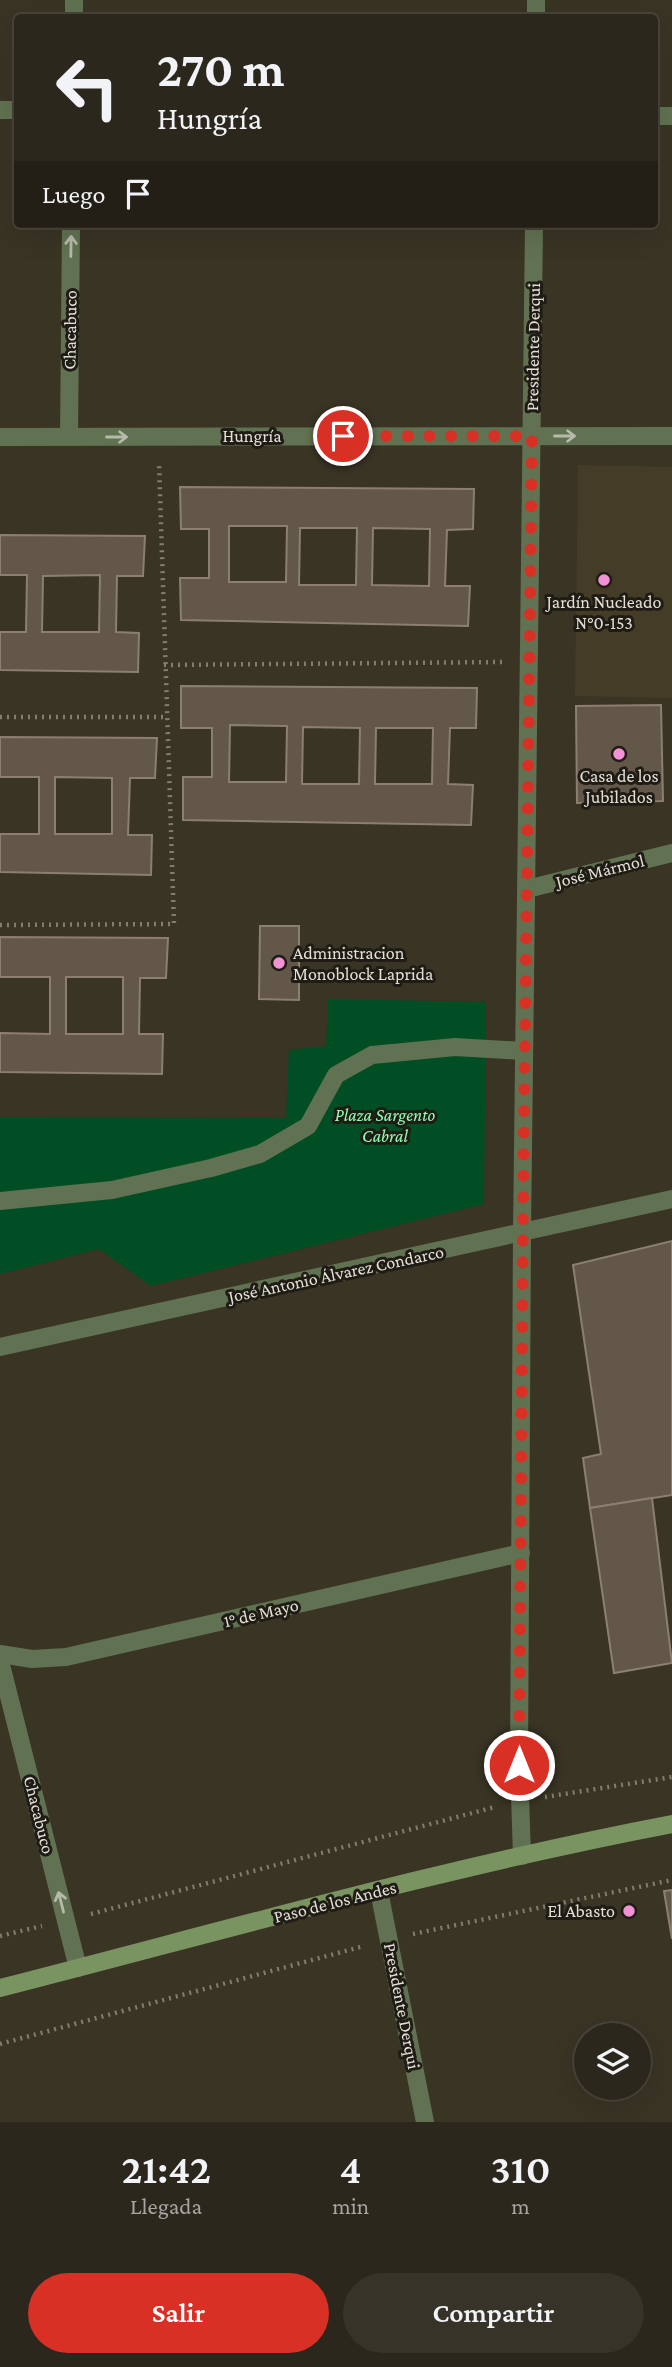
<!DOCTYPE html>
<html lang="es">
<head>
<meta charset="utf-8">
<style>
  body { margin:0; font-family:"Crimson Pro",serif; background:#383329; color:#f1f3f6; height:100vh; display:flex; flex-direction:column; font-size:26px; white-space:nowrap }
  * { box-sizing:border-box; margin:0 }
  p { font-size:23px; color:#a6a5a3 }
  .icon { flex:none; width:38px; height:38px; fill:none; stroke:currentColor; stroke-width:2; stroke-linecap:round; stroke-linejoin:round }
  .map { position:relative; height:2122px; overflow:hidden }
  .drawer { display:flex; flex-direction:column; background:#2c271c; flex:1 }
  .drawer>* { flex:none }
  .top-card { position:absolute; left:14px; top:14px; width:644px; height:214px; border-radius:7px; box-shadow:0 7px 28px #0002,0 0 0 2px #48443b; background:#2c271c; color:#f1f3f6; overflow:hidden }
  .buttons { position:absolute; left:574px; top:2023px; display:grid; gap:14px }
  .buttons a { display:grid; place-items:center; width:77px; height:77px; border-radius:50%; background:#2c271c; box-shadow:0 7px 28px #0002,0 0 0 2px #48443b; font-size:35px }
  .pin { position:absolute; display:grid; place-items:center; width:60px; height:60px; color:#fff; margin:-30px; border:4px solid #fff; border-radius:50%; box-shadow:0 2px 7px #0007 }
  .me { position:absolute; width:77px; margin:-38px; rotate:0deg; stroke-linejoin:round; filter:drop-shadow(0 0 5px #0008) }
  .turn { display:flex; align-items:center; gap:24px; height:147px; padding:0 28px; font-size:32px }
  .turn .icon { width:91px; height:91px; stroke-width:2.5 }
  .turn b { display:block; font-size:49px; line-height:60px }
  .then { display:flex; align-items:center; height:66px; padding:0 28px; background:#0003; gap:14px; font-size:26px }
  .eta { display:flex; justify-content:space-evenly; align-items:center; height:119px; text-align:center }
  .eta b { font-size:42px; font-weight:600; line-height:49px }
  .cta { display:flex; gap:14px; margin-top:auto; padding:14px 28px }
  .cta a { flex:1; height:80px; border-radius:42px; background:#d93025; color:#fff; font-size:28px; font-weight:600; line-height:80px; text-align:center }
  .cta a+a { background:#383329; color:#f1f3f6 }
  .map>svg:first-child { display:block }
  .built { fill:#453c28 }
  .green { fill:#024e24 }
  .building { fill:#635749; stroke:#8c7f71; stroke-width:2; fill-rule:evenodd }
  .lines { fill:none; stroke-linecap:round; stroke-linejoin:round }
  .path { stroke:#827d71; stroke-width:4.5; stroke-dasharray:2 5; stroke-linecap:butt }
  .pedestrian { stroke:#617252; stroke-width:18 }
  .minor { stroke:#617252; stroke-width:18 }
  .tertiary { stroke:#617252; stroke-width:18 }
  .secondary { stroke:#799460; stroke-width:18 }
  .oneway { stroke:#b6baa8 }
  .route { stroke:#d93025; stroke-width:12; stroke-dasharray:0 21.6 }
  .poi-dot { fill:#f391d5; stroke:#1e1c15; stroke-width:2.5 }
  .labels { text-anchor:middle; dominant-baseline:central; stroke-width:6; stroke-linejoin:round; paint-order:stroke }
  .street-label { font-size:18px; fill:#e4e0d7; stroke:#1e1c15 }
  .poi-label { font-size:18px; fill:#e4e0d7; stroke:#1e1c15 }
  .park-label { font-size:18px; font-style:italic; fill:#92feb1; stroke:#1e1c15 }
</style>
</head>
<body>
<div class="map">
<svg width="672" height="2122" viewBox="0 0 672 2122">
  <rect width="100%" height="100%" fill="#3a3425"/>
  <polygon class="built" points="578,465 672,467 672,698 575,696"/>
  <polygon class="green" points="328,999 486,1002 484,1204 151,1286 99,1249 0,1274 0,1117 286,1118 289,1050 326,1046"/>
  <g class="building">
    <path d="M180 487 474 489 473 529 447 530 445 586H470L468 626 181 620 180 578H209V529H181ZM229 526H287L286 582H229ZM300 528H357L356 585H299ZM373 528 430 529 429 586 372 585Z"/>
    <path d="M0 535 145 536 143 576H117L116 632 139 633 138 672 0 670V632H26L27 575H0ZM100 575 99 632H42L43 576Z"/>
    <path d="M181 686 477 688 476 728H450L448 784 473 785 471 825 183 820V777H212V728H181ZM230 725 287 726 286 782H229ZM303 727 360 728 359 784H302ZM376 728H433L432 784H375Z"/>
    <polygon points="661,705 663,801 577,803 576,706"/>
    <path d="M0 737 157 738 155 778H130L128 835H152L151 875 0 872V834H39V777H0ZM55 777 112 778V834H55Z"/>
    <polygon points="260,926 299,926 299,1000 259,999"/>
    <path d="M0 937 168 938 166 978H140L139 1034H163L162 1074 0 1072V1033L50 1034V977H0ZM66 977H123V1034H66Z"/>
    <polygon points="672,1241 672,1495 590,1508 583,1458 601,1454 573,1265"/>
    <polygon points="652,1498 672,1663 614,1673 590,1508"/>
    <polygon points="672,1890 672,1939 664,1891"/>
  </g>
  <g class="lines">
    <g class="path">
      <polyline points="164,665 503,662"/>
      <polyline points="0,717 167,717"/>
      <polyline points="0,925 174,924 159,462"/>
      <polyline points="545,1797 672,1777"/>
      <polyline points="91,1914 495,1807"/>
      <polyline points="413,1934 672,1880"/>
      <polyline points="0,1936 42,1926"/>
      <polyline points="0,2044 364,1946"/>
    </g>
    <polyline class="pedestrian" points="0,1201 112,1190 211,1168 260,1154 308,1126 336,1075 372,1055 455,1047 524,1051"/>
    <g class="minor">
      <polyline points="527,889 672,853"/>
      <polyline points="0,1347 672,1199"/>
      <polyline points="0,1654 32,1659 66,1657 521,1553"/>
      <polyline points="0,1661 78,1968"/>
      <polyline points="379,1891 425,2122"/>
    </g>
    <g class="tertiary">
      <polyline points="74,18 74,0"/>
      <polyline points="536,18 536,0"/>
      <polyline points="0,110 18,110"/>
      <polyline points="654,116 672,116"/>
      <polyline points="69,436 71,224"/>
      <polyline points="0,437 672,436"/>
      <polyline points="522,1856 519,1765 522,1233 534,224"/>
    </g>
    <path class="secondary" d="M0 1988C223 1931 446 1867 672 1824"/>
  </g>
  <defs><path id="oneway-shaft" d="M-6 0H5M1.5-3L5.5 0L1.5 3" fill="none" stroke-width="1.6" stroke-linecap="round" stroke-linejoin="round" transform="scale(1.75)"/></defs>
  <g class="oneway">
    <use href="#oneway-shaft" transform="translate(71 246) rotate(-89)"/>
    <use href="#oneway-shaft" transform="translate(565 436)"/>
    <use href="#oneway-shaft" transform="translate(117 437)"/>
    <use href="#oneway-shaft" transform="translate(61 1902) rotate(-104)"/>
  </g>
  <g class="lines">
    <polyline class="route" points="343,436 532,436 523,1207 519,1765"/>
  </g>
  <g class="poi-dot">
    <circle cx="604" cy="580" r="7"/>
    <circle cx="619" cy="754" r="7"/>
    <circle cx="279" cy="963" r="7"/>
    <circle cx="629" cy="1911" r="7"/>
  </g>
  <g class="labels">
    <g class="street-label">
      <text transform="translate(70 330) rotate(-89)">Chacabuco</text>
      <text transform="translate(533 347) rotate(-89)">Presidente Derqui</text>
      <text x="252" y="436">Hungría</text>
      <text transform="translate(600 871) rotate(-14)">José Mármol</text>
      <text transform="translate(336 1274) rotate(-12)">José Antonio Álvarez Condarco</text>
      <text transform="translate(261 1613) rotate(-13)">1° de Mayo</text>
      <text transform="translate(39 1815) rotate(76)">Chacabuco</text>
      <text transform="translate(335 1902) rotate(-14)">Paso de los Andes</text>
      <text transform="translate(402 2006) rotate(79)">Presidente Derqui</text>
    </g>
    <g class="poi-label">
      <text x="604" y="602">Jardín Nucleado<tspan x="604" dy="21">N°0-153</tspan></text>
      <text x="619" y="776">Casa de los<tspan x="619" dy="21">Jubilados</tspan></text>
      <text x="293" y="953" text-anchor="start">Administracion<tspan x="293" dy="21">Monoblock Laprida</tspan></text>
      <text x="615" y="1911" text-anchor="end">El Abasto</text>
    </g>
    <g class="park-label">
      <text x="385" y="1115">Plaza Sargento<tspan x="385" dy="21">Cabral</tspan></text>
    </g>
  </g>
</svg>
<div class="buttons">
<a><svg class="icon" aria-label="layers" viewBox="0 0 24 24"><path d="M12 4l9 5-9 5-9-5zM3 14l9 5 9-5"/></svg></a>
</div>
<div class="pin" style="left:343px;top:436px;background:#d93025"><svg class="icon" aria-label="arrive" viewBox="0 0 24 24"><path d="M6 21V4h12l-3 4 3 4H6"/></svg></div>
<svg class="me" style="left:519px;top:1765px" viewBox="-20 -20 40 40"><circle r="17" fill="#d93025" stroke="#fff" stroke-width="3"/><path d="M0-11L8 9 0 5-8 9z" fill="#fff"/></svg>
<div class="top-card">
<div class="turn"><svg class="icon" aria-label="left" viewBox="0 0 24 24"><path d="M17 20v-9H6M10 6l-5 5 5 5"/></svg><div><b>270 m</b>Hungría</div></div>
<div class="then">Luego<svg class="icon" aria-label="arrive" viewBox="0 0 24 24"><path d="M6 21V4h12l-3 4 3 4H6"/></svg></div>
</div>
</div>
<section class="drawer">
<div class="eta">
<div><b>21:42</b><p>Llegada</p></div>
<div><b>4</b><p>min</p></div>
<div><b>310</b><p>m</p></div>
</div>
<div class="cta"><a>Salir</a><a>Compartir</a></div>
</section>
</body>
</html>
